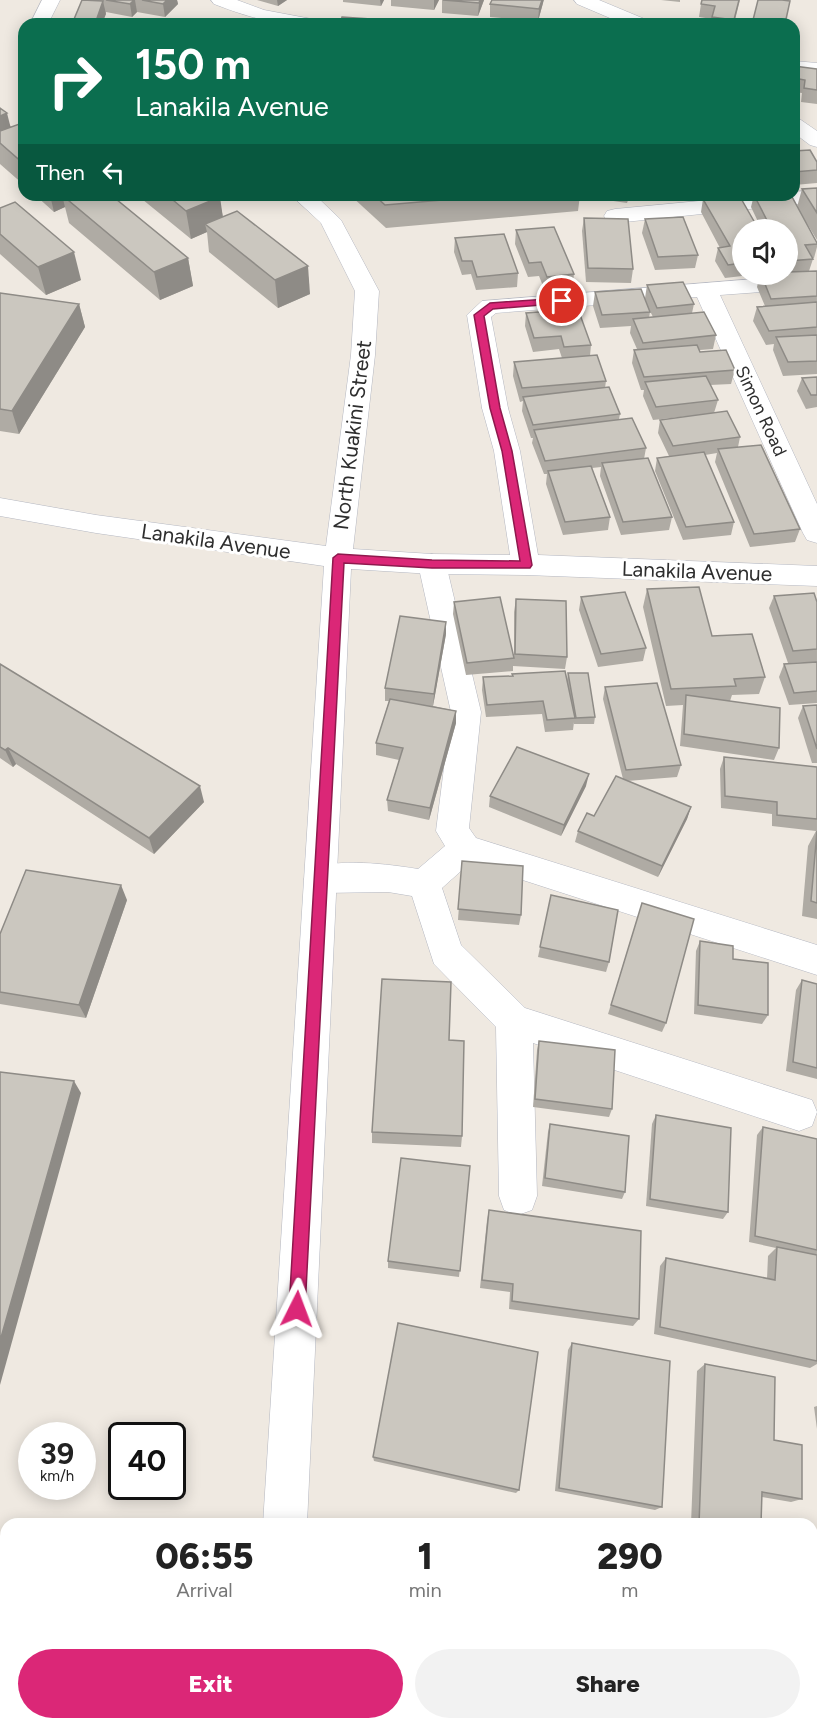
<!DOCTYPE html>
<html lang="en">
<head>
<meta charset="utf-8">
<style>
  body { margin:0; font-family:Figtree,sans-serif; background:#f2f2f2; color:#222; height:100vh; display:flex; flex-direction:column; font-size:22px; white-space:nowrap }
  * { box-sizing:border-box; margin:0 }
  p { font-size:20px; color:#767676 }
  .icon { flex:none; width:33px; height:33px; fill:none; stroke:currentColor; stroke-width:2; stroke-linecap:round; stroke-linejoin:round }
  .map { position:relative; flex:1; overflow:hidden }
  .panel { position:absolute; left:0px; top:1518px; width:818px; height:212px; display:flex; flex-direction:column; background:#fff; border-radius:18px 18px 0 0; box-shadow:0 3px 15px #0003 }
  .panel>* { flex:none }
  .guide { position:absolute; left:18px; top:18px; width:782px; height:183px; border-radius:18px; box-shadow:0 3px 15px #0003; background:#0b6e4f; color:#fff; overflow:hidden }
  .tools { position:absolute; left:732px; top:219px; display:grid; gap:12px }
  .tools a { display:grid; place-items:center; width:66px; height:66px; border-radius:50%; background:#fff; box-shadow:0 3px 15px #0003; font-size:30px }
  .speed { position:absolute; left:18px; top:1422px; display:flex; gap:12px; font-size:30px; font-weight:700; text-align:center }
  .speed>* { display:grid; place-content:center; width:78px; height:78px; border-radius:50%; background:#fff; box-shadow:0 3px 15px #0003; line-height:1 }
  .speed small { font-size:15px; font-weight:400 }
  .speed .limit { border:3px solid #111; border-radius:9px; background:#fff; color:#111 }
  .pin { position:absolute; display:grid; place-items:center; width:51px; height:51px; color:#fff; margin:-26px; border:3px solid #fff; border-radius:50%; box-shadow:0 2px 6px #0007 }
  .me { position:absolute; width:66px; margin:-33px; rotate:3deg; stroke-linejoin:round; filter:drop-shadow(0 0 4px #0008) }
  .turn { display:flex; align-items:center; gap:21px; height:126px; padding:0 18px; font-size:27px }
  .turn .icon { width:78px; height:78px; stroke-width:2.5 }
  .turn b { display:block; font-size:42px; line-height:51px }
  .then { display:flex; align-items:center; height:57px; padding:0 18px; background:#0003; gap:12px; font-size:22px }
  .eta { display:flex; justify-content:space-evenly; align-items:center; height:102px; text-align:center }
  .eta b { font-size:36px; font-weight:800; line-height:42px }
  .button { display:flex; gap:12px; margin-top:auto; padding:12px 18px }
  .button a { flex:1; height:69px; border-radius:36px; background:#db2777; color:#fff; font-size:24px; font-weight:800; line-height:69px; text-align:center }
  .button a+a { background:#f2f2f2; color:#222 }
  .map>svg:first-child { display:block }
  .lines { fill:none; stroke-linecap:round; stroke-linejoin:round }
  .minor-casing { stroke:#b4b7c1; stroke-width:1 }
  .tertiary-casing { stroke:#b4b7c1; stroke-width:1 }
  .minor { fill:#fff; fill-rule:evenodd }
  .tertiary { fill:#fff; fill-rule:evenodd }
  .wall { fill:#afaba4; fill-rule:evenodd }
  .shaded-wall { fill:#8e8b86 }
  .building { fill:#cbc7bf; stroke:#8e8b86; stroke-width:1.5 }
  .route { fill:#db2777; stroke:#8e194d; stroke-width:1.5 }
  .labels { text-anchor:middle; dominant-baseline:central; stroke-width:6; stroke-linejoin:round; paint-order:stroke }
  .far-street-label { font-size:18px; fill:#2e2e2e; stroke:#fff }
  .street-label { font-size:21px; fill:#2e2e2e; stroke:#fff }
</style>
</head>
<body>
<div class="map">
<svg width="817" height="1729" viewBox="0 0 817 1729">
  <rect width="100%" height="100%" fill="#efe9e1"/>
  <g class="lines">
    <defs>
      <g id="minor">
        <polygon points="574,0 599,0 647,20 649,24 624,24 577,4"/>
        <polygon points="794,118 801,120 817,131 817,147 810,145 794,133"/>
        <polygon points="817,190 817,202 615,223 607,221 604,216 607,211 615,209 762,195 794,195 794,192"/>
        <polygon points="817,274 817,288 720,295 817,504 817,543 807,540 803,533 697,297 496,313 491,317 508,408 504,414 495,416 486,414 482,408 467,315 482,301"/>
        <path d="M432 554 442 557 446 564 481 712 469 828 476 838 817 945V975L470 863 442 888 461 945 525 1008 812 1100 817 1112 812 1126 799 1131 533 1043 537 1196 532 1210 518 1215 504 1210 499 1196 496 1027 434 964 412 896 388 892 321 893 309 889 304 879 309 869C340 858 387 864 418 869L445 846 436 831 451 712 418 564 422 557Z"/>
      </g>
      <g id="tertiary">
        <polygon points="42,0 60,0 48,24 30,24"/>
        <path d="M211 0H237L264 10 317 20 319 24C274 24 256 20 214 4Z"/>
        <polygon points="794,61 817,63 817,75 794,73"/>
        <polygon points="291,195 315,195 341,220 379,291 375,355 353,549 432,554 510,555 494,451 482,408 486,402 495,400 504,402 508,408 520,451 538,555 817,566 817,586 526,575 432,574 351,569 307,1524 263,1524 324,566 96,533 0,516 0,498 96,515 326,546 351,355 355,291 321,223"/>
        <rect x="250" y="1724" width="48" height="5"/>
      </g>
    </defs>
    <use href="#minor" class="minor-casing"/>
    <use href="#tertiary" class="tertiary-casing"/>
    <use href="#minor" class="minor"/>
    <use href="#tertiary" class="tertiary"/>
  </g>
  <g class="wall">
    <polygon points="86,0 177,0 178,4 165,17 137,12 132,17 106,12 102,24 72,24"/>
    <polygon points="257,0 287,0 278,6"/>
    <polygon points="343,0 384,0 381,6 343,2"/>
    <polygon points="391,0 439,0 434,10 391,6"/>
    <polygon points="442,0 484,0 478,16 442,13"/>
    <polygon points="661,0 680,0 680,2"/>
    <polygon points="740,0 734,24 711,24 712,19 699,17 701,4"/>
    <polygon points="543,3 538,21 490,17 490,4"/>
    <polygon points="794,66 817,69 817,104 801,102 802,93 794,92"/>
    <polygon points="0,108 11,127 24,125 24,185 0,164"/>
    <polygon points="794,151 817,162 817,183 794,185"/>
    <polygon points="817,188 817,240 806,222 817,243 817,247 814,258 812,258 813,259 809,271 817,271 817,374 783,376 773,350 774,344 766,345 753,321 757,307 765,306 757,287 760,274 788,274 788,230 762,230 751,207 754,195 791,195 797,207 802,189"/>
    <polygon points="35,195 111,195 188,258 193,286 160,300 69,223 65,207 54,212"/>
    <polygon points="137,195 218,195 223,217 310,294 278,308 209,252 207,232 191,239"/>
    <polygon points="350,195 580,195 578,211 386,228"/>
    <polygon points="593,195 630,195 627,203 593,198"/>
    <polygon points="703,199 742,230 742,274 759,274 725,278 715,261 718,248 720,248 701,212"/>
    <polygon points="0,208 81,280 46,295 0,254"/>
    <polygon points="584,218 633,269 631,283 586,282 582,231"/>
    <polygon points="645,219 698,255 695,268 655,270 642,233"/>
    <polygon points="516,230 574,274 572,288 545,291 539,276 528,277 515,244"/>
    <polygon points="455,238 518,273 517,287 476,290 471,274 462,275 454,252"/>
    <path d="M647 285 694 304 692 313 716 335 713 349 700 350V352L735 370 731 384 710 385 718 400 714 413 740 437 738 447 800 529 795 542 750 547 715 462 717 453 705 455 734 522 731 535 683 540 655 471 657 458 669 456 658 433 660 420 690 416 653 420 643 396 644 390H641L632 363 634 350 637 349 630 333 631 326 600 328 593 306 595 292 645 298ZM647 305 653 317 649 318 650 312Z"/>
    <polygon points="0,293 79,304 85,327 19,434 0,431"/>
    <polygon points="526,313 591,345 590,356 606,381 605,388 620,414 619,419 646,448 644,459 672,517 669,530 621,535 600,476 601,467 592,468 610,517 608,530 563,535 546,484 547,474 544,474 532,443 533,438 531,438 522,411 523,401 520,402 513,376 514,362 562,358 559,349 533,352 525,326"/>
    <polygon points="817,377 817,407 806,409 797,391 802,378"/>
    <polygon points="647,589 712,636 765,677 759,694 732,695 730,701 779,748 774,760 680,746 683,705 666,706 643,607"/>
    <polygon points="774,596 817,602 817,662 788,663 769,608"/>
    <polygon points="581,597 646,648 643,661 598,667 579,610"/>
    <polygon points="516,599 567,657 565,669 513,666 513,671 466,675 453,614 454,602 514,655 514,612"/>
    <polygon points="446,634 433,706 456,711 456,723 429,820 388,811 387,800 399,760 376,755 376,743 389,701 385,701 385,688"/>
    <polygon points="817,662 817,703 789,705 779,677 784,664"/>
    <polygon points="0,664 204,802 154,854 16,764 13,767 0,758"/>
    <polygon points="568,673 595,717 594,724 574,724 574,722 573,730 545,732 542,714 486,717 482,690 483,677 567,680"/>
    <polygon points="605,687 681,765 677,777 627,781 691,807 687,819 658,877 575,842 578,831 594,816 623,779 603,699"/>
    <polygon points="817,705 817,763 812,763 798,718 803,706"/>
    <polygon points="724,757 817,767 817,919 802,916 808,846 816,831 772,826 772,814 721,808 720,769"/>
    <polygon points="586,786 561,836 489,807 490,796"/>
    <polygon points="462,861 521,915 519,925 458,920"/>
    <polygon points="551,895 609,962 606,972 538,957"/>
    <polygon points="127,900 86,1018 0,1004 0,934"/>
    <polygon points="642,903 666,1023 662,1032 608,1014"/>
    <polygon points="700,941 733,959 768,1015 762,1024 694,1014 696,951"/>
    <polygon points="802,980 817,984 817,1079 786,1071 796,990"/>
    <polygon points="539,1041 612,1109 609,1117 533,1107 537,1050"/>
    <polygon points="656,1115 728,1212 723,1219 646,1206 652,1124"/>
    <polygon points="550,1124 625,1192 622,1199 542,1186 548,1132"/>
    <polygon points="763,1127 817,1139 817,1364 810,1368 654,1334 660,1266 666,1258 767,1279 768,1256 776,1248 749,1242 757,1135"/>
    <polygon points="372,1132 462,1136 461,1147 372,1143"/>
    <polygon points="470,1166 459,1277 388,1268 388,1261"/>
    <polygon points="489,1210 639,1319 633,1326 509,1309 510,1292 480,1288 487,1220"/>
    <polygon points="572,1343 662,1507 655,1510 555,1491 568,1350"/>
    <polygon points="705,1364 802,1499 791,1502 762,1497 761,1524 691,1524 697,1371"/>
    <polygon points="817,1406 817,1429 814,1407"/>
    <polygon points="373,1457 519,1490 516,1493 374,1461"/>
    <polygon points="813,1721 817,1722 817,1729 813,1729"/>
    <rect x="521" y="1724" width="127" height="5"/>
    <polygon points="711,1724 808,1724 809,1729 711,1729"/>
  </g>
  <g class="shaded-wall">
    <polygon points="134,0 135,0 137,12 132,17 130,4"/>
    <polygon points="167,0 177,0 178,4 165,17 163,4"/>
    <polygon points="277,0 287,0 278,6"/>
    <polygon points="380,0 384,0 381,6"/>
    <polygon points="434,0 439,0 434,10"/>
    <polygon points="480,0 484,0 478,16 479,3"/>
    <polygon points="542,0 544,0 543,3 538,21 539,9"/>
    <polygon points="103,1 106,14 102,24 95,24"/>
    <polygon points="7,113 14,141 0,143 0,116"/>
    <polygon points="50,195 85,195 62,195 65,207 54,212"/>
    <polygon points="220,197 224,225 205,224 207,232 191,239 186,211"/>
    <polygon points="74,252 81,280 46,295 38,267"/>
    <polygon points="188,258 193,286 160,300 154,272"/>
    <polygon points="308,266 310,294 278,308 275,280"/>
    <polygon points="79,304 85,327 19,434 12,411"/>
    <polygon points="446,622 446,634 433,706 434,694"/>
    <polygon points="456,711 456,723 429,820 430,808"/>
    <polygon points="8,748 16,764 13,767 5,750"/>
    <polygon points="589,774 586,786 561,836 564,825"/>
    <polygon points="200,786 204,802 154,854 149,838"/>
    <polygon points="691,807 687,819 658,877 662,866"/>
    <polygon points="121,885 127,900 86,1018 79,1005"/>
    <polygon points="74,1081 81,1093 0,1385 0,1341"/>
  </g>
  <g class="building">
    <polygon points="82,0 103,1 95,24 72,24"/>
    <polygon points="106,0 134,0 130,4"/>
    <polygon points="142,0 167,0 163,4"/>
    <polygon points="443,0 480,0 479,3"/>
    <polygon points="492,0 542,0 539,9 490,4"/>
    <polygon points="702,0 739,0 734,20 712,17 715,6 701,4"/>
    <polygon points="758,0 782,0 790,1 785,24 752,24"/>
    <polygon points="342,17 444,24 340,24"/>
    <polygon points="794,66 817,69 817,90 804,88 805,80 794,78"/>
    <polygon points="0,108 7,113 0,116"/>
    <polygon points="22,123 24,125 24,164 0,143 0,131"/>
    <polygon points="810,150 817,162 817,170 794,172 794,151"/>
    <polygon points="817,188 817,213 802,189"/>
    <polygon points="62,195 111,195 188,258 154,272"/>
    <polygon points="167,195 218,195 220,197 186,211"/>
    <polygon points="374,195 500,195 385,205"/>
    <polygon points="739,195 759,230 742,230 742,263 728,265 718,248 730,246 703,199"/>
    <polygon points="754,195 791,195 817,243 817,244 805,245 813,259 788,261 788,230 772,230"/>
    <polygon points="15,202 74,252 38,267 0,234 0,208"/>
    <polygon points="237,211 308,266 275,280 205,224"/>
    <polygon points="683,217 698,255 658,257 645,219"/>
    <polygon points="584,218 628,219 633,269 588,268"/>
    <polygon points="554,227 574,274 547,277 541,262 529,263 516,230"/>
    <polygon points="504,234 518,273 477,277 472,261 462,261 455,238"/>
    <polygon points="817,271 817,296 771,299 761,274 788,274 788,272"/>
    <polygon points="683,282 694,304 657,308 647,285"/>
    <polygon points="641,289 650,312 602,315 595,292"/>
    <polygon points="0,293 79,304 12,411 0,409"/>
    <polygon points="817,302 817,327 769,331 757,307"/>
    <polygon points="578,309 591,345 564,347 561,336 534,338 526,313"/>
    <polygon points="704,312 716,335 643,343 633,319"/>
    <polygon points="817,335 817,361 788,362 776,337"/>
    <polygon points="697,345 700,352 726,350 735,370 644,377 634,350"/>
    <polygon points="597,355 606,381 522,388 514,362"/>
    <polygon points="706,376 718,400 656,407 645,382"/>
    <polygon points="817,377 817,395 811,395 802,378"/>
    <polygon points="609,387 620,414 533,425 523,397"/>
    <polygon points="727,411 740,437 673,446 660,420"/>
    <polygon points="632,418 646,448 545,461 534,430"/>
    <polygon points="761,445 800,529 754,534 718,449"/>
    <polygon points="704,452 734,522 686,527 657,458"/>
    <polygon points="648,458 672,517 623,522 602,463"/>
    <polygon points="591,466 610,517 565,522 548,471"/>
    <polygon points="699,587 712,636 752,634 765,677 734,679 736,686 671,689 647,589"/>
    <polygon points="625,592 646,648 601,654 581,597"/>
    <polygon points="814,593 817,602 817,649 793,651 774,596"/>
    <polygon points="500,597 514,658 467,663 454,602"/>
    <polygon points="516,599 566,601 567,657 515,654"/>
    <polygon points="400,616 446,622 434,694 385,688"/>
    <polygon points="817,662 817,691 794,693 784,664"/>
    <polygon points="0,664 200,786 149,838 8,748 5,750 0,747"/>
    <polygon points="565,671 575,718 547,720 543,701 487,705 483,677 513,676 512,674"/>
    <polygon points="568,673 588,673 595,717 576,718"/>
    <polygon points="657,683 681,765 626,770 605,687"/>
    <polygon points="686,695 780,708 779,748 684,734"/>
    <polygon points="390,699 456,711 430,808 387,800 403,748 376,743"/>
    <polygon points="817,705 817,749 803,706"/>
    <polygon points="517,747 589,774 564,825 490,796"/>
    <polygon points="724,757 817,767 817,819 777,815 777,802 725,796"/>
    <polygon points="616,776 691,807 662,866 578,831 587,813 594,816"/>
    <polygon points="817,831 817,903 811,901"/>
    <polygon points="462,861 523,866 521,915 458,909"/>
    <polygon points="26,870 121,885 79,1005 0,992 0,934"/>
    <polygon points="551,895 618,910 609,962 540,947"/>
    <polygon points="642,903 694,919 666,1023 611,1005"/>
    <polygon points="700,941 733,946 733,959 768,963 768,1015 698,1005"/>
    <polygon points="382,979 451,982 449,1040 464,1041 462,1136 372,1132"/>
    <polygon points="802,980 817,984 817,1068 793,1062"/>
    <polygon points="539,1041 615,1050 612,1109 535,1099"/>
    <polygon points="0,1072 74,1081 0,1341"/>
    <polygon points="656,1115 731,1128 728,1212 650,1199"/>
    <polygon points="550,1124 629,1136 625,1192 545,1178"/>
    <polygon points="763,1127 817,1139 817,1250 755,1236"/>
    <polygon points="401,1158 470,1166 460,1271 388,1261"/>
    <polygon points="489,1210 641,1231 639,1319 512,1301 513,1284 482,1280"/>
    <polygon points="777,1247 817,1255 817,1361 660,1327 666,1258 775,1280"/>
    <polygon points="398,1323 538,1352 519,1490 373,1457"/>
    <polygon points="572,1343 670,1361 662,1507 559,1488"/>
    <polygon points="705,1364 775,1377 774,1440 802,1445 802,1499 762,1492 761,1524 699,1524"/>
    <rect x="403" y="1724" width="91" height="5"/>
    <rect x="524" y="1724" width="124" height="5"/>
    <polygon points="717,1724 808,1724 809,1729 717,1729"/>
  </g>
  <polygon class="route" points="562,298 565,299 565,303 493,309 484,316 500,408 512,451 532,565 530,568 432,568 344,563 305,1309 303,1315 297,1317 291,1315 289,1309 333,558 338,554 432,560 520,561 502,451 490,408 474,315 490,303"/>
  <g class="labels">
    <g class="far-street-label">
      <text transform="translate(761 411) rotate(65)">Simon Road</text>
    </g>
    <g class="street-label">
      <text transform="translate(352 435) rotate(-83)">North Kuakini Street</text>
      <text transform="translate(216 541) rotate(8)">Lanakila Avenue</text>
      <text transform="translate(697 571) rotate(2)">Lanakila Avenue</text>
    </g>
  </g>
</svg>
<div class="tools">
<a><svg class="icon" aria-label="sound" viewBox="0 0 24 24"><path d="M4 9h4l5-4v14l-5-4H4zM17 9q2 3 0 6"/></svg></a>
</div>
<div class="speed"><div>39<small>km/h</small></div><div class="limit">40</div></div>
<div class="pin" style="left:562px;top:301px;background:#d93025"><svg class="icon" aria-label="arrive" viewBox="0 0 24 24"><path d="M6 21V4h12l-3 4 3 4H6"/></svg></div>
<svg class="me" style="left:297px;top:1309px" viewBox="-20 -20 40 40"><path d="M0-17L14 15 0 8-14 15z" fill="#db2777" stroke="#fff" stroke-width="4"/></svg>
<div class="guide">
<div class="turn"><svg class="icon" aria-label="right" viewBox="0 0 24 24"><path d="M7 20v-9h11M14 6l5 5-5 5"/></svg><div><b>150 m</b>Lanakila Avenue</div></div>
<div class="then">Then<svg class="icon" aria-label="left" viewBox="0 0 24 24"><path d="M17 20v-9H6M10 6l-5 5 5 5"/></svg></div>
</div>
<section class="panel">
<div class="eta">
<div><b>06:55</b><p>Arrival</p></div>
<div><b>1</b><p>min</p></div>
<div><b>290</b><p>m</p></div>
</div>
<div class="button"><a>Exit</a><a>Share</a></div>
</section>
</div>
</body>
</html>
